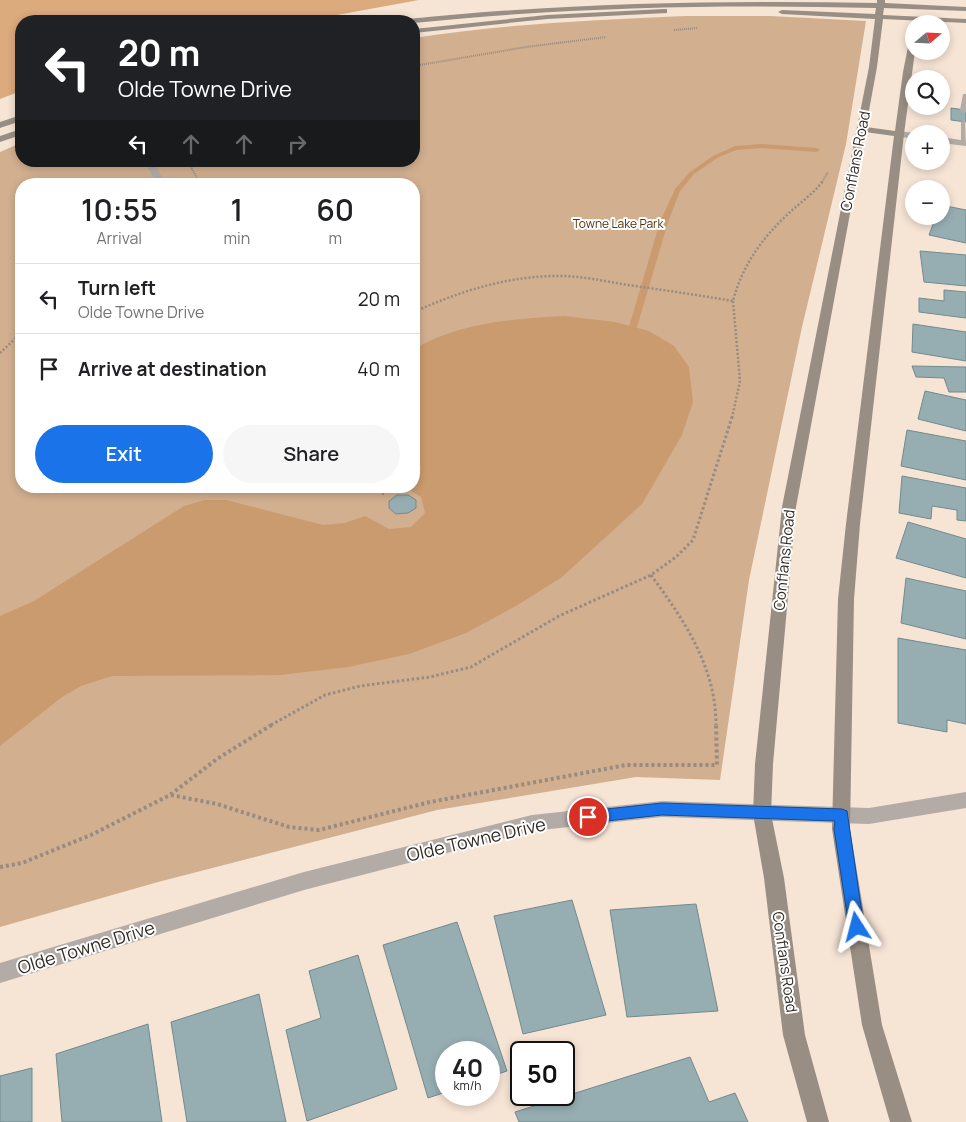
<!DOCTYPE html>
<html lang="en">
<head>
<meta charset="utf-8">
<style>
  body { margin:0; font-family:Manrope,sans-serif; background:#f6f6f6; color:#202124; height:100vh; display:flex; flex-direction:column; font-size:19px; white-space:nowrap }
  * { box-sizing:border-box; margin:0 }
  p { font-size:16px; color:#757577 }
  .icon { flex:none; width:28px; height:28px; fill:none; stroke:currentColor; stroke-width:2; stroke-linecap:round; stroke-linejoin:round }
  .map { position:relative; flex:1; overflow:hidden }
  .drawer { position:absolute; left:15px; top:178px; width:405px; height:315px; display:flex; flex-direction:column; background:#fff; border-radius:20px; box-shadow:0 2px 8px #0003 }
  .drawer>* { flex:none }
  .hud { position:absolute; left:15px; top:15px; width:405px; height:152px; border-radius:20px; box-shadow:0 2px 8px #0003; background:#202124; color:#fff; overflow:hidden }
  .needle { width:32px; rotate:71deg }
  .buttons { position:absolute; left:905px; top:15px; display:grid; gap:10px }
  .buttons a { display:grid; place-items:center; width:45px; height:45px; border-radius:50%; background:#fff; box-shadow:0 2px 8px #0003; font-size:25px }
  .speed { position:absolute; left:435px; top:1041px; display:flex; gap:10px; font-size:25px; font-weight:700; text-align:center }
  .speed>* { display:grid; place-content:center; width:65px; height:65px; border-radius:50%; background:#fff; box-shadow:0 2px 8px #0003; line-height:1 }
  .speed small { font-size:12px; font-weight:400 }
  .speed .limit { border:2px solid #111; border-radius:8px; background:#fff; color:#111 }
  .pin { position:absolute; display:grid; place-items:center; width:42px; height:42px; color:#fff; margin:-21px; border:2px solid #fff; border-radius:50%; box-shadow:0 1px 5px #0007 }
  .me { position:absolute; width:55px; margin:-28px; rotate:351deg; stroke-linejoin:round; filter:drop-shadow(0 0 4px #0008) }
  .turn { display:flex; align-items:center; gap:18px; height:105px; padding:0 20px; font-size:22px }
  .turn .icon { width:65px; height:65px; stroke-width:2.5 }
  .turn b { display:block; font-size:35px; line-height:42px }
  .lanes { display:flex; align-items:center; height:48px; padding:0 20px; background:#0003; justify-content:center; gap:25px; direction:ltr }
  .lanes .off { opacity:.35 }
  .eta { display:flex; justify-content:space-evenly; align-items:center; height:85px; text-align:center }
  .eta b { font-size:30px; font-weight:600; line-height:35px }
  .action { display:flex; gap:10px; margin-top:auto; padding:10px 20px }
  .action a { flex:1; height:58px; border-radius:30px; background:#1a73e8; color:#fff; font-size:20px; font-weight:600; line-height:58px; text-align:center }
  .action a+a { background:#f6f6f6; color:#202124 }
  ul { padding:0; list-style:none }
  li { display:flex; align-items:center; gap:15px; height:70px; padding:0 20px; border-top:1px solid #e0e0e0 }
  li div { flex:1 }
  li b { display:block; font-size:19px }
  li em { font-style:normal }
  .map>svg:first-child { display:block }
  .green { fill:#d2af8f; fill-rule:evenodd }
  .forest { fill:#dbaa7d }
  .water { fill:#ca9b6e }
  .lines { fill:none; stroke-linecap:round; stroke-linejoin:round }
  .stream { fill:#ca9b6e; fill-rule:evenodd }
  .building { fill:#96aeb2; stroke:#728a8e }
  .path-far3 { stroke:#988b81; stroke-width:2; stroke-dasharray:1 1; stroke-linecap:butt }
  .path-far2 { stroke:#988b81; stroke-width:2.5; stroke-dasharray:2 2; stroke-linecap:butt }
  .path-far1 { stroke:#988b81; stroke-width:3; stroke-dasharray:2.5 2.5; stroke-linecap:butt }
  .path { stroke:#988b81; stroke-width:4; stroke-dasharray:3 3; stroke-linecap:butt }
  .lane { fill:#b3aba5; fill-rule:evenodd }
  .street { fill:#b3aba5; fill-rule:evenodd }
  .secondary { fill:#988e84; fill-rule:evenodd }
  .route { fill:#1a73e8; stroke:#114b97 }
  .labels { text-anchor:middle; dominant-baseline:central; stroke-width:4; stroke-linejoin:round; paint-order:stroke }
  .far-park-label { font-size:12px; fill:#51300d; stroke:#fff }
  .street-label { font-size:15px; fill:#332c26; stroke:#fff }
  .near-street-label { font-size:18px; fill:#332c26; stroke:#fff }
</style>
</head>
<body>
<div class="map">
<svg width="966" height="1122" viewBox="0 0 966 1122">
  <rect width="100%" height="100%" fill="#f6e4d5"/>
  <path class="green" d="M685 16H770L866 21 846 144 802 327 749 580 720 780 636 777 437 810 158 882 0 927V152L21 143V161H414V38C504 24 595 20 685 16ZM21 184H414V486H21Z"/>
  <polygon class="forest" points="0,0 419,0 304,21 21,21 21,91 0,99"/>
  <path class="water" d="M564 316 615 322 649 331 674 346 689 367 693 402 682 435 642 504 562 577 516 606 466 633 409 654 348 667 280 675 112 676 81 686 62 697 0 746V616L34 601 184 506 205 500H226L323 525 345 523 365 516 389 529 411 527 425 513 421 497 408 489 410 486H414V480L421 468 414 451V349C460 322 512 319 564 316Z"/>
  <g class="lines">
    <polygon class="stream" points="762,144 817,148 820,150 817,152 762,148 736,150 717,158 694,174 680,191 668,222 637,327 630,340 624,340 623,338 629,327 660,222 675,189 690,172 713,156 735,146"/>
  </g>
  <g class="building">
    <polygon points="951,108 966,110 966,122 951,120"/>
    <polygon points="941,205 966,210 966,243 929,235 936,216 941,216"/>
    <polygon points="920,251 966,255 966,286 924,282"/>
    <polygon points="944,290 966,292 966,318 919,312 919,298 944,301"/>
    <polygon points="913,324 966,332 966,361 912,352"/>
    <polygon points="912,366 966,367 966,392 949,392 944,378 916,377"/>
    <polygon points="925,391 966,400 966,431 918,419"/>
    <polygon points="907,430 966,441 966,480 901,466"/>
    <polygon points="902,476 966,488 966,521 957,520 957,510 932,506 931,519 899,513"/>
    <polygon points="397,495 408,495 416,500 416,508 408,513 396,514 389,508 389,501"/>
    <polygon points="908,522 966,539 966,578 896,558"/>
    <polygon points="906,578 966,591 966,639 901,623"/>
    <polygon points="898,638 966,650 966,724 947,720 947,732 898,723"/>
    <polygon points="572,900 606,1015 523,1034 494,916"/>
    <polygon points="696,904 718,1011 627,1017 610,910"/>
    <polygon points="457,922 507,1071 489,1077 489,1052 446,1052 446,1092 428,1098 383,945"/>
    <polygon points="358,955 397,1089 307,1121 286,1030 321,1018 309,971"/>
    <polygon points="259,994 286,1122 187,1122 171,1022"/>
    <polygon points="148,1024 162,1122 62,1122 56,1054"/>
    <polygon points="690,1057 709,1102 735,1093 748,1122 519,1122 515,1112"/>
    <polygon points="32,1068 32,1122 0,1122 0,1076"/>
  </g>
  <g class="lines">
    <g class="path-far3">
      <polyline points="674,30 698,28"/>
      <polyline points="414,66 526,47 606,37"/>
      <polyline points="188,161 199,182"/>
      <polyline points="822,182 828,172"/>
    </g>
    <g class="path-far2">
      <polyline points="199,181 200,184"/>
      <path d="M414 312C458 292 504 277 553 276 578 275 603 281 628 285 663 290 698 295 733 301 742 266 762 238 789 213 800 203 814 193 823 181"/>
      <polyline points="0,353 21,333"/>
      <polyline points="732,418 740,381 733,301"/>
    </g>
    <g class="path-far1">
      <polyline points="369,486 384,494"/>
      <path d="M651 575C684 620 716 667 716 725"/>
      <polyline points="271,725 325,695 360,686 430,677 471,667 559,616 651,575 676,557 693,540 732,417"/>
    </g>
    <g class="path">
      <polyline points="171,795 217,804 289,827 319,830 430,802 626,765 717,765 716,724"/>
      <polyline points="0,867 22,863 91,835 170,795 217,759 273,724"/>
    </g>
    <g class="lane">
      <polygon points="963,94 966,94 966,112 964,113 960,110"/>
      <polygon points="965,119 966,146 941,143 941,137 961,140 961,122"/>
      <polygon points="899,131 914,133 916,134 914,134 914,139 896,136 896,132"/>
      <polygon points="144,161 153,161 164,180 162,182 156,182"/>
    </g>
    <polygon class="street" points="966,792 966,808 869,824 662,817 532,831 304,890 0,983 0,963 304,872 532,815 662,801 869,808"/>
    <g class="secondary">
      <path d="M877 0H885V3L966 7V11L884 8 883 15 966 19V23L883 19 877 67 866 127 895 131 903 72 910 37 914 35V51H915L904 134 860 524 854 599 850 829 882 1025 912 1122H890L862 1025 832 829 838 599 846 524 894 136 865 132 796 507 773 764 771 814 784 878 805 1035 829 1122H807L783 1035 764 878 753 814 755 764 782 507 869 67 875 19 782 14 778 12 782 10 875 14 876 8C721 4 568 7 414 23V21H404L408 19C564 3 720 0 877 3Z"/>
      <polygon points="664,9 667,9 667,13 547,19 414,33 414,29 547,15"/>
      <polygon points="21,115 21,121 0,128 0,122"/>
      <polygon points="21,129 21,135 0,142 0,136"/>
    </g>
  </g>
  <polygon class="route" points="662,803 842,809 847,811 864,927 862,932 857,934 851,932 849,927 834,829 835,821 662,815 588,823 583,821 581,817 583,813 588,811"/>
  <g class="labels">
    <g class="far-park-label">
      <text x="618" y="223">Towne Lake Park</text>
    </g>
    <g class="street-label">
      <text transform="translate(855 161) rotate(-79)">Conflans Road</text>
      <text transform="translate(784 560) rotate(-84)">Conflans Road</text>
      <text transform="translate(785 962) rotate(82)">Conflans Road</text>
    </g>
    <g class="near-street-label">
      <text transform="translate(476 839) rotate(-13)">Olde Towne Drive</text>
      <text transform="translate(86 947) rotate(-17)">Olde Towne Drive</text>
    </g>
  </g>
</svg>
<div class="buttons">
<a><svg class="needle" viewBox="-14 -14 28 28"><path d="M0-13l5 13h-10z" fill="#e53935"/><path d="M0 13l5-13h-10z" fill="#757577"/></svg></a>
<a><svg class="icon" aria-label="search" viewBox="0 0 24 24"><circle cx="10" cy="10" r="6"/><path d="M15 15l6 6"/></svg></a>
<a>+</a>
<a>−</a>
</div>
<div class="speed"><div>40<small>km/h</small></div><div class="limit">50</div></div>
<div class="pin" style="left:588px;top:817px;background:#d93025"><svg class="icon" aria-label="arrive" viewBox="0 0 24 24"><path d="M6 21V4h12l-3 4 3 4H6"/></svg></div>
<svg class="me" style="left:857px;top:927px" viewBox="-20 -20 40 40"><path d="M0-17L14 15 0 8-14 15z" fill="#1a73e8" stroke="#fff" stroke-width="4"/></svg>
<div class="hud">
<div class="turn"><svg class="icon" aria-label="left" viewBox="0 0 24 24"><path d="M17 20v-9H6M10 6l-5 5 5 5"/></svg><div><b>20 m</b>Olde Towne Drive</div></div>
<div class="lanes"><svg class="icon" aria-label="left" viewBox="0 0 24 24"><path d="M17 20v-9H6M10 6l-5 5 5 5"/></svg><svg class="icon off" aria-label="ahead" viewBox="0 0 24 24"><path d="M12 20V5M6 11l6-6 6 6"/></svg><svg class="icon off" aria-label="ahead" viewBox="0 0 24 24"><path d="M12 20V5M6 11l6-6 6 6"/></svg><svg class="icon off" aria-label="right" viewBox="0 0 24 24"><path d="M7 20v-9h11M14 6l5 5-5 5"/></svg></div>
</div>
<section class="drawer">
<div class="eta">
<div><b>10:55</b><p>Arrival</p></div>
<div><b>1</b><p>min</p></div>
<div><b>60</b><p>m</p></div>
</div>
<ul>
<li><svg class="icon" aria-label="left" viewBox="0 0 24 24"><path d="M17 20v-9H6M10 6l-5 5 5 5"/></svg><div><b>Turn left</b><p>Olde Towne Drive</p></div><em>20 m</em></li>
<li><svg class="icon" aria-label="arrive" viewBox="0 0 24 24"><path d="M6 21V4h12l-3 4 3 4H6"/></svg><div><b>Arrive at destination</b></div><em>40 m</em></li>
</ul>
<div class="action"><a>Exit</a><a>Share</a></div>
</section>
</div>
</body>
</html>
